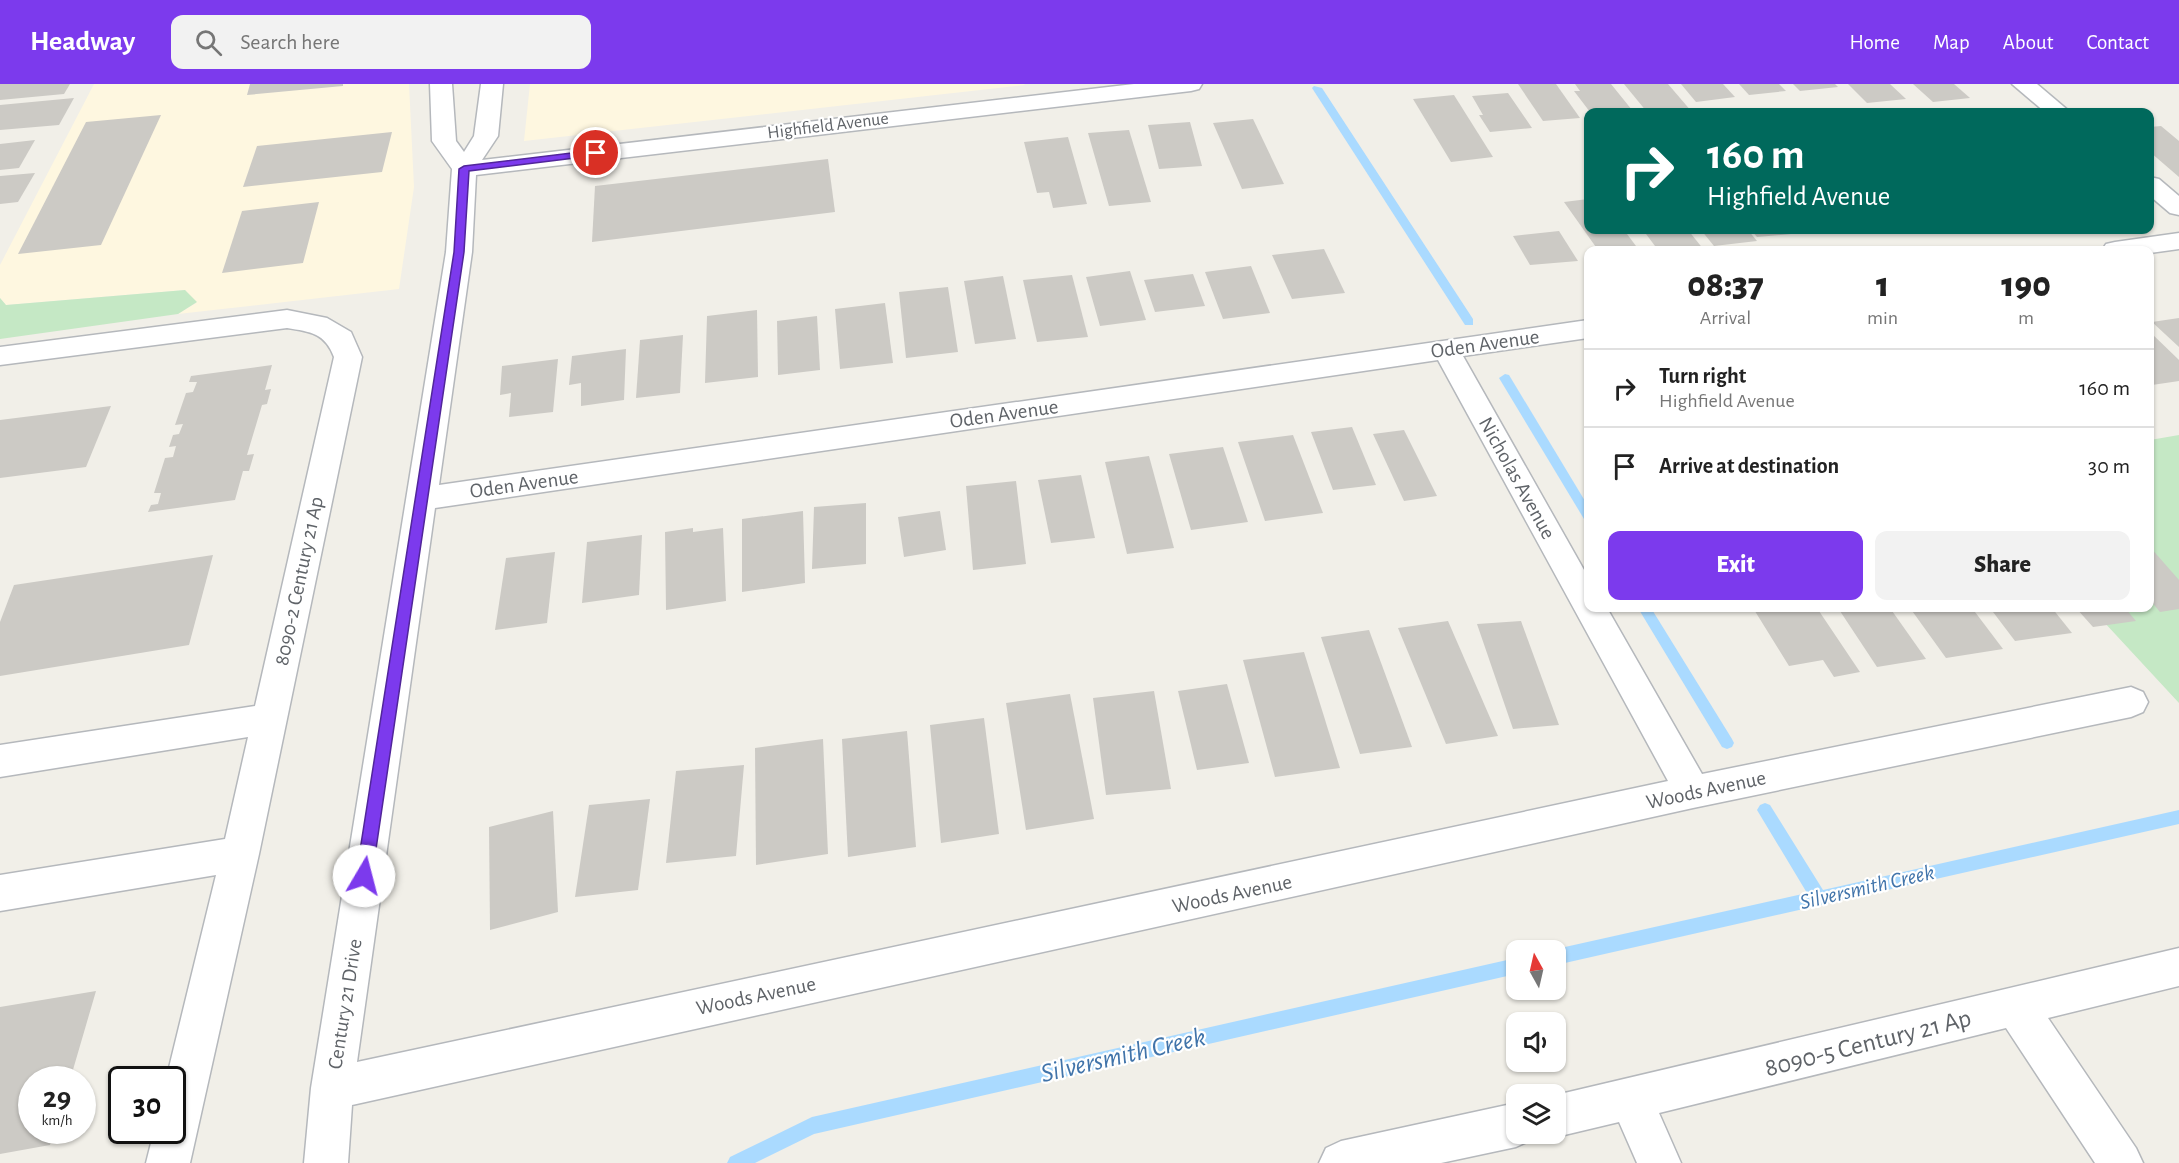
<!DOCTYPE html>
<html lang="en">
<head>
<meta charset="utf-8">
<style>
  body { margin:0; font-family:"Alegreya Sans",sans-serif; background:#f2f2f2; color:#222; height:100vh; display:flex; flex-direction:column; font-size:22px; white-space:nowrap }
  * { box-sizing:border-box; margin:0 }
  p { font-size:20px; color:#767676 }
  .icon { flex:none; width:33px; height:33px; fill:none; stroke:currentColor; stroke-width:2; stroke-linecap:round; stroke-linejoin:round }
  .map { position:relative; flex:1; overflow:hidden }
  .panel { position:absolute; left:1584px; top:162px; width:570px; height:366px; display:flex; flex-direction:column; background:#fff; border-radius:12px; box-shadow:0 2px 4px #0004 }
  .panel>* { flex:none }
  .banner { position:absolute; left:1584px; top:24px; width:570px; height:126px; border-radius:12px; box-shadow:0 2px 4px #0004; background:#00695c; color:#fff; overflow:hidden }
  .needle { width:39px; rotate:352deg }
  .tools { position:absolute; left:1506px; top:856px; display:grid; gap:12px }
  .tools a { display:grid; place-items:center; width:60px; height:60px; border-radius:12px; background:#fff; box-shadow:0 2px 4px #0004; font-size:30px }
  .speed { position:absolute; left:18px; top:982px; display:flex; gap:12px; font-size:30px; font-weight:700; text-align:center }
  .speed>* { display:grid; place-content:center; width:78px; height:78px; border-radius:50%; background:#fff; box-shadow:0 2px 4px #0004; line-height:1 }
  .speed small { font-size:15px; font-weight:400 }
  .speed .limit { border:3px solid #111; border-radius:9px; background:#fff; color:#111 }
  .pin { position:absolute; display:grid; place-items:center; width:51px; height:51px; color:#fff; margin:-26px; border:3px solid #fff; border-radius:50%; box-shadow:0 2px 6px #0007 }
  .me { position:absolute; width:66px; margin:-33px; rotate:8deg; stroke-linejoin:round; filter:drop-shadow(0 0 4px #0008) }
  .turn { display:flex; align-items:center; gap:21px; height:126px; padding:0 24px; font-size:27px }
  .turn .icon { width:78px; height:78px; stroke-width:2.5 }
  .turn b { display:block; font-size:42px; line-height:51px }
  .eta { display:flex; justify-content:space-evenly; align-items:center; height:102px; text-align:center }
  .eta b { font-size:36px; font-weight:800; line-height:42px }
  .action { display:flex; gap:12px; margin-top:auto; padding:12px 24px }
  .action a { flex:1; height:69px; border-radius:12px; background:#7c3aed; color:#fff; font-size:24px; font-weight:800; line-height:69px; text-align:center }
  .action a+a { background:#f2f2f2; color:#222 }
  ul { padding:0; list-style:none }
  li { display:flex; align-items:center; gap:18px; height:78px; padding:0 24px; border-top:2px solid #e0e0e0 }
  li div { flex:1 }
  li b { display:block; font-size:22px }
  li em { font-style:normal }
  header { display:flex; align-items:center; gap:36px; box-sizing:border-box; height:84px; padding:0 30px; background:#7c3aed; color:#fff }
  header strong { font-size:28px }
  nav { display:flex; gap:33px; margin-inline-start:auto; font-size:21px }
  .search { width:420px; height:54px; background:#f2f2f2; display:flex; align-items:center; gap:15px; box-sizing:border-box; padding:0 21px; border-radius:12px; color:#767676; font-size:22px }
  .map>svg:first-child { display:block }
  .commercial { fill:#fef7e0 }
  .green { fill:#c5e8c5 }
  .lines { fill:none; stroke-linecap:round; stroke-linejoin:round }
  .stream { fill:#aadaff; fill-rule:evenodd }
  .building { fill:#cccac5 }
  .minor-casing { stroke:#b5b8bc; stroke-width:3 }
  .minor { fill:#fff; fill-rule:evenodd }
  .route { fill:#7c3aed; stroke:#51269a; stroke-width:1.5 }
  .labels { text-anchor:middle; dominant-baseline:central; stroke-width:4.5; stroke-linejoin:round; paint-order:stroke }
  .far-street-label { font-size:18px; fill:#5f6368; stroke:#fff }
  .street-label { font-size:21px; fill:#5f6368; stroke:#fff }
  .water-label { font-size:22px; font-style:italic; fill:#4174aa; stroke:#fff }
  .near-street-label { font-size:26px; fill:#5f6368; stroke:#fff }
  .near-water-label { font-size:27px; font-style:italic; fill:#4174aa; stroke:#fff }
</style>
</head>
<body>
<header>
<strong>Headway</strong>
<div class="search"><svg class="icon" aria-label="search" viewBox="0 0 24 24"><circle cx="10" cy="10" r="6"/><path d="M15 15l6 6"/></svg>Search here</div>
<nav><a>Home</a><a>Map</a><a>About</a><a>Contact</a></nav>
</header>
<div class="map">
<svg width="2179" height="1079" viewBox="0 0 2179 1079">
  <rect width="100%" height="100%" fill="#f1efe8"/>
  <g class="commercial">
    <polygon points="94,0 409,0 414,103 399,205 178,230 196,219 185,206 6,221 0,214 0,181"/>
    <polygon points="530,0 1024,0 1025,1 524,57"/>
  </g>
  <g class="green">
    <polygon points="185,206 197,218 178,230 0,255 0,214 6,221"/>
    <polygon points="2179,351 2179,619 2091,524 2150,524 2150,356"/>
  </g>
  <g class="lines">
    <g class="stream">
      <polygon points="1314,2 1322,4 1473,235 1473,241 1465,241 1312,4"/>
      <polygon points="1505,290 1509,291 1588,422 1588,437 1584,435 1499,294"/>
      <polygon points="1638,524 1651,524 1732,655 1734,659 1732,663 1727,665 1722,663"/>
      <polygon points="1765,719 1770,721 1823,806 2179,726 2179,740 1556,881 1556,867 1551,867 1556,865 1807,809 1760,731 1757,726 1760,721"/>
      <polygon points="1516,874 1516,890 814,1050 755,1079 727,1079 730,1073 812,1033"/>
    </g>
  </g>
  <g class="building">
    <polygon points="0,0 70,0 64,10 0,16"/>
    <polygon points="250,0 343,0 343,2 247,11"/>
    <polygon points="1518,0 1556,0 1580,34 1543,37"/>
    <polygon points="1575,0 1611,0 1632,26 1590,28 1574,7 1580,7"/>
    <polygon points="1624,0 1668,0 1692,28 1647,28"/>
    <polygon points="1681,0 1723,0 1735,13 1696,18"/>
    <polygon points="1739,0 1779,0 1786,7 1749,11"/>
    <polygon points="1793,0 1835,0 1838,3 1800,7"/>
    <polygon points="1848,0 1890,0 1906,15 1867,19"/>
    <polygon points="1913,0 1954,0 1970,14 1933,18"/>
    <polygon points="1508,9 1532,44 1490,48 1479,31 1483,31 1472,12"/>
    <polygon points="1454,11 1493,73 1451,78 1413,15"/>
    <polygon points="74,14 59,41 0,46 0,21"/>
    <polygon points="161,31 101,161 18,170 86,38"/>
    <polygon points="1253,35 1284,100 1242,105 1213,39"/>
    <polygon points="1190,38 1202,82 1159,85 1148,41"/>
    <polygon points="2161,42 2179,57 2179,93 2150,68 2150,43"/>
    <polygon points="1129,46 1151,118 1109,122 1088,49"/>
    <polygon points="392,48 382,88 243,103 257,62"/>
    <polygon points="1068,53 1087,120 1053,124 1049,108 1037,109 1024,58"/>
    <polygon points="35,56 19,84 0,86 0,60"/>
    <polygon points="828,75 835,128 592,158 595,102"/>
    <polygon points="35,89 18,118 0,120 0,92"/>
    <polygon points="1588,115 1588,146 1624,146 1639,166 1598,166 1564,118"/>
    <polygon points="319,118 303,179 222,189 242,127"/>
    <polygon points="1643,146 1688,146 1704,166 1658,166"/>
    <polygon points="1701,146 1748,146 1757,157 1714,162"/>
    <polygon points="1751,146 1787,146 1791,150 1757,153"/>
    <polygon points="1559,147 1578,177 1530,181 1513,152"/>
    <polygon points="1324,165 1345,209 1292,215 1272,171"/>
    <polygon points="1251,182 1270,229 1223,235 1205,188"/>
    <polygon points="1130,187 1146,236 1100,242 1086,193"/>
    <polygon points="1193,190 1205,222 1155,228 1144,196"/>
    <polygon points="1072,191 1088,253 1037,258 1023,196"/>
    <polygon points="1003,192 1016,255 975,260 964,197"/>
    <polygon points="948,203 958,268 906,274 899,208"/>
    <polygon points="885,219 893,279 840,285 835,225"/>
    <polygon points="757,226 758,293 705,299 707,232"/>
    <polygon points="817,232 820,286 778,291 777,237"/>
    <polygon points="2179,234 2179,263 2152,238"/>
    <polygon points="2150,248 2179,276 2179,297 2152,301 2150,299"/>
    <polygon points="683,251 680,309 636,314 640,256"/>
    <polygon points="626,265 624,316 581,322 581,299 569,301 572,272"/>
    <polygon points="558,275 553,328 509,333 511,309 500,311 502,282"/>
    <polygon points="272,281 265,306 271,305 267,320 262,321 247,371 254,370 249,387 243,387 235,416 148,428 151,421 158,420 161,409 154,409 165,374 173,373 176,362 169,363 173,351 179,350 183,340 175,341 186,309 193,308 197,298 189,298 191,292"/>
    <polygon points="111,322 86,383 0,394 0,336"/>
    <polygon points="1352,343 1376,401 1333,406 1311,348"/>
    <polygon points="1404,346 1437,412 1404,417 1373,350"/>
    <polygon points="1293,351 1323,429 1265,437 1238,358"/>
    <polygon points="1223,363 1248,438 1191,446 1169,370"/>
    <polygon points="1149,372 1174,464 1127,470 1105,378"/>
    <polygon points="1081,391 1095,454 1051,459 1038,396"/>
    <polygon points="1016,397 1026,480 973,486 966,402"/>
    <polygon points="866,419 866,480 812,485 814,423"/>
    <polygon points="803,427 805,499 742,508 742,435"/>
    <polygon points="940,427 946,466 904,473 898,433"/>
    <polygon points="693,444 693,448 723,444 726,517 666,526 665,448"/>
    <polygon points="642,451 639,511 582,519 587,458"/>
    <polygon points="2150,463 2179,496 2179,525 2160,528 2150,516"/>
    <polygon points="555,468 547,539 495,546 506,474"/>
    <polygon points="213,471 189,561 0,592 0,538 14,501"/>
    <polygon points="1753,524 1817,524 1860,588 1834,593 1823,576 1789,582"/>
    <polygon points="1838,524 1890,524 1926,575 1877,583"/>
    <polygon points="1910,524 1972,524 2003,565 1946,574"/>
    <polygon points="1990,524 2052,524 2072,549 2015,557"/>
    <polygon points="2076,524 2125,524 2136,537 2093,543"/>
    <polygon points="1448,537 1498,652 1446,660 1398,544"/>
    <polygon points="1521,537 1559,641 1513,645 1477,540"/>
    <polygon points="1369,546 1412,663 1360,670 1321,553"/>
    <polygon points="1304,568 1340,684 1275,693 1243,576"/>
    <polygon points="1227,600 1249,679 1197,686 1178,607"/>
    <polygon points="1154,607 1171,705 1106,711 1093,614"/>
    <polygon points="1070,610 1094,735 1026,746 1006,619"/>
    <polygon points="984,634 999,750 941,759 930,641"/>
    <polygon points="907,647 916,763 848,773 842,655"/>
    <polygon points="823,655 828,770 756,781 755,664"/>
    <polygon points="744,681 736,772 666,779 676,687"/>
    <polygon points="650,715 638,806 575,813 589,721"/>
    <polygon points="553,727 558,828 490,846 489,743"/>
    <polygon points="96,907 70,996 32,996 32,1047 54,1047 50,1061 0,1070 0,923"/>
  </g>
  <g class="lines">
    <defs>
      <g id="minor">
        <path d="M430 0H452L456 57 464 68 474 52 481 0H503L498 52 482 76 1134 0H1202L1199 5 1191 7 476 91 472 168 439 401 1588 236V254L1463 272 1588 493V524H1607L1702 690 2131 603 2143 608 2148 618 2143 628 2131 633 1693 724 352 1021 348 1079H304L311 1004 446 168 452 85 432 57ZM1438 276 1668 697 357 978 435 424Z"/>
        <polygon points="2012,0 2037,0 2070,28 2045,28"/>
        <polygon points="2150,93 2159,95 2179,112 2179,131 2170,129 2150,112"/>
        <polygon points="2179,149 2179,165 2150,169 2150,166 2102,166 2106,160 2115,158"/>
        <path d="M287 226 327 234 351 248 362 273 259 770 190 1079H146L154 1047H172V996H166L216 791 0 827V791L225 755 248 653 0 693V661L255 622 334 273C325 249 311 248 287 244L0 281V263Z"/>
        <polygon points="2179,864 2179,902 2048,934 2136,1064 2143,1079 2095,1079 2006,944 1659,1029 1681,1079 1637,1079 1619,1038 1556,1053 1548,1050 1556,1050 1556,1011"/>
        <polygon points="1516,1019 1516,1050 1534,1050 1531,1056 1516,1063 1441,1079 1319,1079 1326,1064 1341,1057"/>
      </g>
    </defs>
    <use href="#minor" class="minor-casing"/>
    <use href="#minor" class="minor"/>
  </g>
  <polygon class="route" points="596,66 601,69 599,71 469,87 464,168 372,792 369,797 364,799 358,797 356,792 454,168 459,85 464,82"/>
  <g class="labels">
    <g class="far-street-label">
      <text transform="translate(828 42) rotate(-7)">Highfield Avenue</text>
    </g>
    <g class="street-label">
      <text transform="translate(1485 260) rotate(-8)">Oden Avenue</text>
      <text transform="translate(1004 330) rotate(-8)">Oden Avenue</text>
      <text transform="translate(1517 394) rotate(61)">Nicholas Avenue</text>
      <text transform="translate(524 400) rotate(-8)">Oden Avenue</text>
      <text transform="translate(299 497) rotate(-78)">8090-2 Century 21 Ap</text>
      <text transform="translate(1706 706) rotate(-12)">Woods Avenue</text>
      <text transform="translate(1232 810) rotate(-12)">Woods Avenue</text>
      <text transform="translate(756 912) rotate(-12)">Woods Avenue</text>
      <text transform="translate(345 920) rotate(-81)">Century 21 Drive</text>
    </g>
    <g class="water-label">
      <text transform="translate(1867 803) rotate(-13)">Silversmith Creek</text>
    </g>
    <g class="near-street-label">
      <text transform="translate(1868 959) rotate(-14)">8090-5 Century 21 Ap</text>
    </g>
    <g class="near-water-label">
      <text transform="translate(1123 971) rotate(-13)">Silversmith Creek</text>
    </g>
  </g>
</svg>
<div class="tools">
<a><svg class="needle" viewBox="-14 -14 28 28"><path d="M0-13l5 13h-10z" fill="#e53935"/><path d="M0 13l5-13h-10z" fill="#767676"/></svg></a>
<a><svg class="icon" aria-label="sound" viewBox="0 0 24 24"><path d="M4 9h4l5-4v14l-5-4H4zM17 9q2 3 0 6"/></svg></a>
<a><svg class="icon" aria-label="layers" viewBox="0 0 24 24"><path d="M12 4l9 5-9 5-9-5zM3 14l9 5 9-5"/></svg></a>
</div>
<div class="speed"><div>29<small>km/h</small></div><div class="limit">30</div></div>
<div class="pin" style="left:596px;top:69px;background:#d93025"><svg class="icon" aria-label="arrive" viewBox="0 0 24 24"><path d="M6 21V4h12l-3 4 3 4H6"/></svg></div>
<svg class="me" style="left:364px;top:792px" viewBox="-20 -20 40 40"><circle r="19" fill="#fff"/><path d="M0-13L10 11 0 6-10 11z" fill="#7c3aed"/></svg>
<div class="banner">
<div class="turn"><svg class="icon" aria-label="right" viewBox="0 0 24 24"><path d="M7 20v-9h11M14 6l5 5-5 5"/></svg><div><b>160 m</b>Highfield Avenue</div></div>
</div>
<section class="panel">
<div class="eta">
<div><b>08:37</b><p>Arrival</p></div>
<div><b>1</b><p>min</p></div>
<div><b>190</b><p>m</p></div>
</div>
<ul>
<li><svg class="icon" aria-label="right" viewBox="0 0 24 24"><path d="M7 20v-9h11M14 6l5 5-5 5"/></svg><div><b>Turn right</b><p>Highfield Avenue</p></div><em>160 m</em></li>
<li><svg class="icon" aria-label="arrive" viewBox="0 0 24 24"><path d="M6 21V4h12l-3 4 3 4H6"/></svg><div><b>Arrive at destination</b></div><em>30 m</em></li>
</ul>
<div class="action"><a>Exit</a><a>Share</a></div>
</section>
</div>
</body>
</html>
